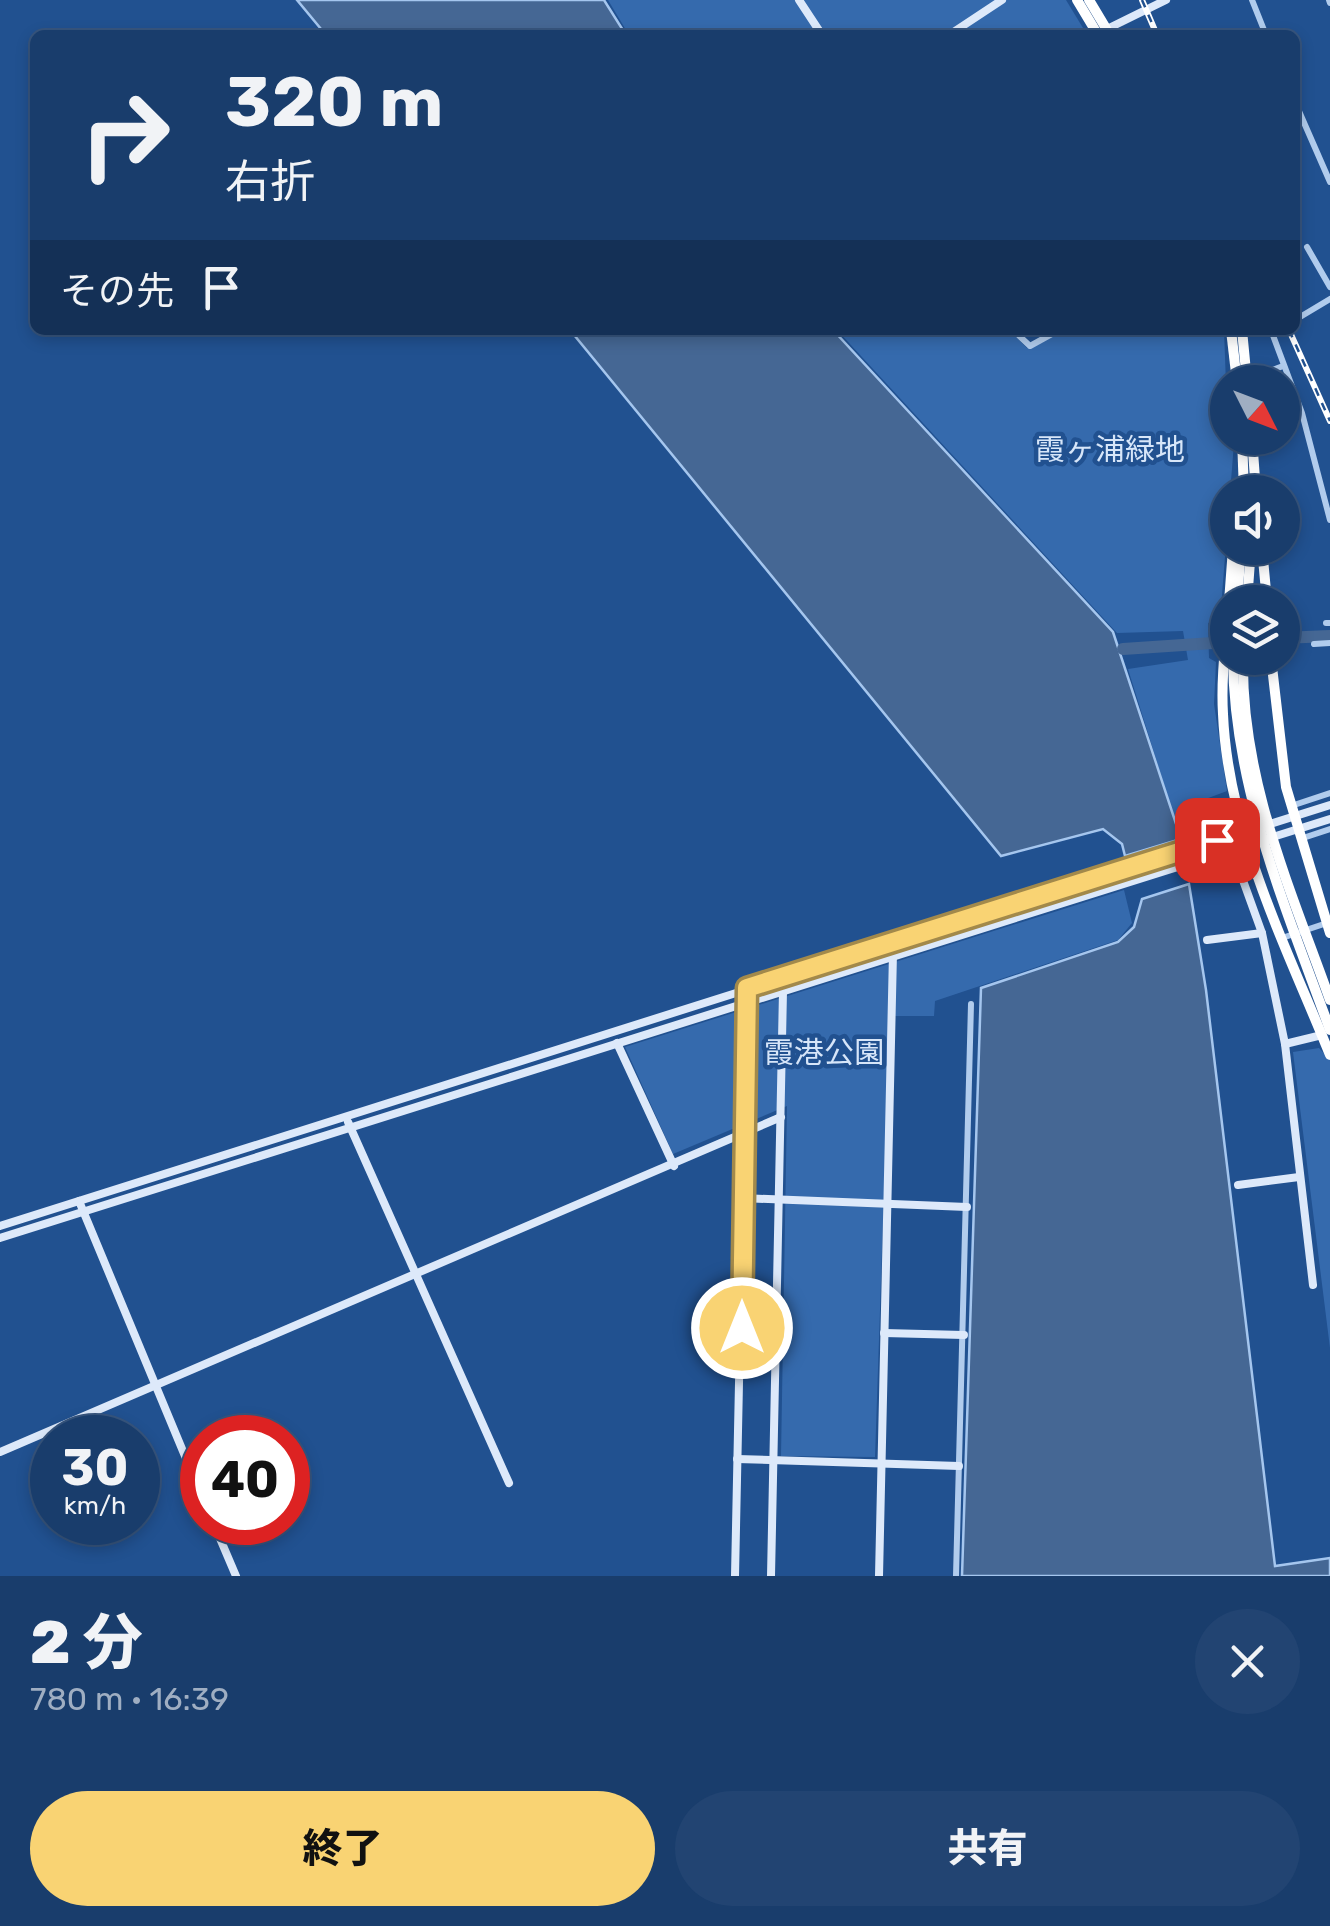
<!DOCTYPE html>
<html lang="ja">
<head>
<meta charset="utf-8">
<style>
  body { margin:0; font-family:Rubik,"Noto Sans JP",sans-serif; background:#224472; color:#f1f3f6; height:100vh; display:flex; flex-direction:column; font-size:38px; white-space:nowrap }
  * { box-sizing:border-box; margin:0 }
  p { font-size:32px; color:#9faec2 }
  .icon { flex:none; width:55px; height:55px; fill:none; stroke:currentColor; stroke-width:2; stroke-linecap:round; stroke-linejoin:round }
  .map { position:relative; height:1576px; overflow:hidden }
  .sheet { display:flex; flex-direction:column; background:#193d6c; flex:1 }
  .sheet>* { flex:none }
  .hud { position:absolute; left:30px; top:30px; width:1270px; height:305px; border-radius:15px; box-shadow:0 5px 15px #0003,0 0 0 2px #37567f; background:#193d6c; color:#f1f3f6; overflow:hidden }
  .needle { width:65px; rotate:132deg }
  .controls { position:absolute; left:1210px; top:365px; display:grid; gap:20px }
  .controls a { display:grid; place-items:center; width:90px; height:90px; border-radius:50%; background:#193d6c; box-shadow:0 5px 15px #0003,0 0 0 2px #37567f; font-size:50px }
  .speed { position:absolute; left:30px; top:1415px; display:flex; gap:20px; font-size:50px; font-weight:700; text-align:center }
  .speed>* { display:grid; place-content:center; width:130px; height:130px; border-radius:50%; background:#193d6c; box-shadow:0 5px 15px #0003,0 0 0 2px #37567f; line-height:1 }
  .speed small { font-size:25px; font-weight:400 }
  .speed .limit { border:15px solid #d22; background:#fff; color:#111 }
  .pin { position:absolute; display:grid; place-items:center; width:85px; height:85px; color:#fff; margin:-42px; border-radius:20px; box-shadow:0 5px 15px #0006 }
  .me { position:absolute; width:110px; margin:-55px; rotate:0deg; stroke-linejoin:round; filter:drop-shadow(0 0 8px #0008) }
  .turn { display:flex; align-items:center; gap:35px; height:210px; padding:0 30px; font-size:45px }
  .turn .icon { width:130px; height:130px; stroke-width:2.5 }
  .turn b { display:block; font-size:70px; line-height:85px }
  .then { display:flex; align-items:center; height:95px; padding:0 30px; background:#0003; gap:20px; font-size:38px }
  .round { display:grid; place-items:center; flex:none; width:105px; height:105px; border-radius:52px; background:#224472 }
  .overview { display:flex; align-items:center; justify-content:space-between; height:170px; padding:0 30px }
  h1 { font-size:60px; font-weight:800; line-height:75px }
  .primary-button { display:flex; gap:20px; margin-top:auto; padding:20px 30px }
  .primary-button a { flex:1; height:115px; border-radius:60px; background:#f9d373; color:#111; font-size:40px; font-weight:800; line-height:115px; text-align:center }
  .primary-button a+a { background:#224472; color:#f1f3f6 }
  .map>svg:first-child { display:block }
  .green { fill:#356aad }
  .water { fill:#456794; stroke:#a5c6ee; stroke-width:2.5 }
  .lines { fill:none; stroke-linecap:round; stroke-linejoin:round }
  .river { stroke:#456794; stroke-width:12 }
  .street { stroke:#b1cced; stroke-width:6 }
  .secondary { stroke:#dde9fa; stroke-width:8 }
  .highway { stroke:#fff; stroke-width:10 }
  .rail-casing { stroke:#fff; stroke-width:6 }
  .rail { stroke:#215190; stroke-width:2.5; stroke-dasharray:8; stroke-linecap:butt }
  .route-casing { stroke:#a2894b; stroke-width:25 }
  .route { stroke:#f9d373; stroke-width:18 }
  .labels { text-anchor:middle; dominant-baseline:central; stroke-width:9; stroke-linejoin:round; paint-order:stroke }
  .park-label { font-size:30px; fill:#d7e6f9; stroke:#215190 }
</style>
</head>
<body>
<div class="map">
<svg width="1330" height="1576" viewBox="0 0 1330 1576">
  <rect width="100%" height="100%" fill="#215190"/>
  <g class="green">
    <polygon points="608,0 1066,0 1083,28 1071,35 629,35"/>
    <polygon points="837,330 1009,330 1027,348 1061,330 1224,330 1228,438 1234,438 1234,443 1220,620 1208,623 1209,658 1216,662 1214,704 1227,791 1195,803 1202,829 1180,836 1128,669 1188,660 1183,631 1117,633"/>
    <polygon points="1124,890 1132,923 1118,940 935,1001 934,1016 890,1016 875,1457 781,1456 787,1106 673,1154 625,1047"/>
    <polygon points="1319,1048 1330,1060 1330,1348 1293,1052"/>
  </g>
  <g class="water">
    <polygon points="297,0 604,0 626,35 326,35"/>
    <polygon points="570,330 833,330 1113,632 1181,839 1125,856 1122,844 1103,829 1001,856"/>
    <polygon points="1189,884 1206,990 1275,1566 1330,1558 1330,1576 962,1576 981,988 1118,942 1134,927 1142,899"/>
  </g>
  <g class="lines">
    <g class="river">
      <polyline points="1282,638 1330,636"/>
      <polyline points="1123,649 1228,642"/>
    </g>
    <g class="street">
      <polyline points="1252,0 1266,35"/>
      <polyline points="1329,0 1330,3"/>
      <polyline points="1295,102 1330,182"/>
      <polyline points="1307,247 1330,287"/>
      <polyline points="1295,320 1330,299"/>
      <polyline points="1013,330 1030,346 1059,330"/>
      <polyline points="1271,330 1302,413 1330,520"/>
      <polyline points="1247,380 1283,366"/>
      <polyline points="1326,623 1330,623"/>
      <polyline points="1314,644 1330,643"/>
      <polyline points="1291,806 1330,793"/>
      <polyline points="1300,839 1330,829"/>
      <polyline points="1282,938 1327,923"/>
      <polyline points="956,1576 971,1004"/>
    </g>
    <g class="secondary">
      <polyline points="799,0 822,35"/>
      <polyline points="1107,29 1166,0"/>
      <polyline points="949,35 1002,0"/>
      <polyline points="1232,850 1262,933 1285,1044 1313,1285"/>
      <polyline points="1207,940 1262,933"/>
      <polyline points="617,1043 674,1166"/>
      <polyline points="1285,1044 1322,1035"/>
      <polyline points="348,1122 509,1483"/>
      <polyline points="1238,1185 1299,1177"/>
      <polyline points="742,1198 967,1207"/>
      <polyline points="79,1201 202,1497"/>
      <polyline points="0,1226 1330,805"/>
      <polyline points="0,1238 1330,819"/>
      <polyline points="742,1331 777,1332"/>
      <polyline points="884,1333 964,1335"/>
      <polyline points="0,1452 781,1117"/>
      <polyline points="737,1459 959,1466"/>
      <polyline points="213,1522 236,1576"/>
      <polyline points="735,1576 747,997"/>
      <polyline points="771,1576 783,991"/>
      <polyline points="879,1576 893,953"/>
    </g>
    <g class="highway">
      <polyline points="1077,0 1098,35"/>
      <polyline points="1089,0 1110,35"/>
      <polyline points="1231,330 1237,382"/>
      <polyline points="1242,330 1247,382"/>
      <polyline points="1242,438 1244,492"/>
      <polyline points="1252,438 1256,492"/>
      <polyline points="1262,548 1267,602"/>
      <polyline points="1229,602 1233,548"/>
      <polyline points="1237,602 1241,548"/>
      <polyline points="1247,602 1251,548"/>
      <path d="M1228 615C1225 648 1221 681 1223 714 1228 833 1286 946 1330 1055"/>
      <path d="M1233 658C1234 789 1286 908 1330 1030"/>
      <path d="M1243 658C1241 779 1290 888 1330 1000"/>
      <polyline points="1271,658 1286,787 1330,933"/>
    </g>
    <defs>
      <g id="rail">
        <polyline points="1142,0 1157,35"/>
        <polyline points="1289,330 1330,421"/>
      </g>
    </defs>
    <use href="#rail" class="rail-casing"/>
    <use href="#rail" class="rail"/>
  </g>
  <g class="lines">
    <defs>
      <polyline id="route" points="742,1328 747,988 1217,840"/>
    </defs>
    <use href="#route" class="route-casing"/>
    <use href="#route" class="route"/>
  </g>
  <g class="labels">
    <g class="park-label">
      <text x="1110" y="450">霞ヶ浦緑地</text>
      <text x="824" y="1053">霞港公園</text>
    </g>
  </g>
</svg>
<div class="controls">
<a><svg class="needle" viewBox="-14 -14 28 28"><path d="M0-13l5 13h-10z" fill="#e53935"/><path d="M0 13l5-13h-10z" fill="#9faec2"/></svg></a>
<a><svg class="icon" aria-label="sound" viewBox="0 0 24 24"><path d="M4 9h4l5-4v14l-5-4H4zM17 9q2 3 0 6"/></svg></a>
<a><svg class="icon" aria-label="layers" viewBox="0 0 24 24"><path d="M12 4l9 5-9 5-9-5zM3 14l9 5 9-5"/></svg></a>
</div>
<div class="speed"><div>30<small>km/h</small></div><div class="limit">40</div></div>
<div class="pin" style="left:1217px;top:840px;background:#d93025"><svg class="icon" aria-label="arrive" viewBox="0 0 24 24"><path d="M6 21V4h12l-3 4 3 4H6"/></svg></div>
<svg class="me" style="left:742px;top:1328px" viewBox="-20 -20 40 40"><circle r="17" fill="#f9d373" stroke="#fff" stroke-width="3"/><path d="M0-11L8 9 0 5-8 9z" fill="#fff"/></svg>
<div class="hud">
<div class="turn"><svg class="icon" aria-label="right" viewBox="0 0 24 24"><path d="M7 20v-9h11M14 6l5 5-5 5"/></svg><div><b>320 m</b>右折</div></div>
<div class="then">その先<svg class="icon" aria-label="arrive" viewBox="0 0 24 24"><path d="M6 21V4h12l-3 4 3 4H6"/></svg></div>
</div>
</div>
<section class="sheet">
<div class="overview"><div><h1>2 分</h1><p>780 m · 16:39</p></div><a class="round"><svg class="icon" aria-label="close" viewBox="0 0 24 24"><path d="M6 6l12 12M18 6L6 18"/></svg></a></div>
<div class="primary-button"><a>終了</a><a>共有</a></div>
</section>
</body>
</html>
